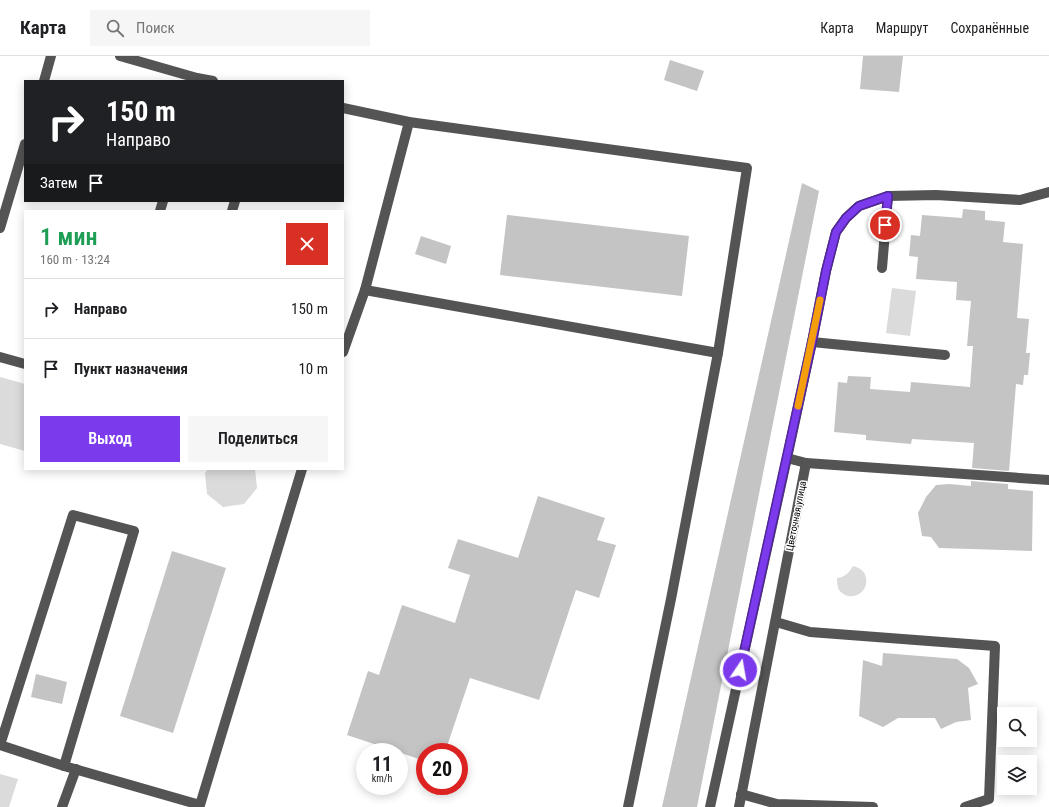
<!DOCTYPE html>
<html lang="ru">
<head>
<meta charset="utf-8">
<style>
  body { margin:0; font-family:"Roboto Condensed",sans-serif; background:#f6f6f6; color:#202124; height:100vh; display:flex; flex-direction:column; font-size:15px; white-space:nowrap }
  * { box-sizing:border-box; margin:0 }
  p { font-size:13px; color:#757577 }
  .icon { flex:none; width:22px; height:22px; fill:none; stroke:currentColor; stroke-width:2; stroke-linecap:round; stroke-linejoin:round }
  .map { position:relative; flex:1; overflow:hidden }
  .drawer { position:absolute; left:24px; top:154px; width:320px; height:260px; display:flex; flex-direction:column; background:#fff; border-radius:0px; box-shadow:0 2px 10px #0003 }
  .drawer>* { flex:none }
  .hud { position:absolute; left:24px; top:24px; width:320px; height:122px; border-radius:0px; box-shadow:0 2px 10px #0003; background:#202124; color:#fff; overflow:hidden }
  .buttons { position:absolute; left:997px; top:651px; display:grid; gap:8px }
  .buttons a { display:grid; place-items:center; width:40px; height:40px; border-radius:0px; background:#fff; box-shadow:0 2px 10px #0003; font-size:20px }
  .speed { position:absolute; left:356px; top:687px; display:flex; gap:8px; font-size:20px; font-weight:700; text-align:center }
  .speed>* { display:grid; place-content:center; width:52px; height:52px; border-radius:50%; background:#fff; box-shadow:0 2px 10px #0003; line-height:1 }
  .speed small { font-size:10px; font-weight:400 }
  .speed .limit { border:6px solid #d22; background:#fff; color:#111 }
  .pin { position:absolute; display:grid; place-items:center; width:34px; height:34px; color:#fff; margin:-17px; border:2px solid #fff; border-radius:50%; box-shadow:0 1px 4px #0007 }
  .me { position:absolute; width:44px; margin:-22px; rotate:12deg; stroke-linejoin:round; filter:drop-shadow(0 0 3px #0008) }
  .turn { display:flex; align-items:center; gap:14px; height:84px; padding:0 16px; font-size:18px }
  .turn .icon { width:52px; height:52px; stroke-width:2.5 }
  .turn b { display:block; font-size:28px; line-height:34px }
  .then { display:flex; align-items:center; height:38px; padding:0 16px; background:#0003; gap:8px; font-size:15px }
  .round { display:grid; place-items:center; flex:none; width:42px; height:42px; border-radius:0px; background:#f6f6f6 }
  .headline { display:flex; align-items:center; justify-content:space-between; height:68px; padding:0 16px }
  h1 { font-size:24px; font-weight:600; line-height:30px; color:#1e9e55 }
  .action { display:flex; gap:8px; margin-top:auto; padding:8px 16px }
  .action a { flex:1; height:46px; border-radius:0px; background:#7c3aed; color:#fff; font-size:16px; font-weight:600; line-height:46px; text-align:center }
  .action a+a { background:#f6f6f6; color:#202124 }
  ul { padding:0; list-style:none }
  li { display:flex; align-items:center; gap:12px; height:60px; padding:0 16px; border-top:1px solid #e0e0e0 }
  li div { flex:1 }
  li b { display:block; font-size:15px }
  li em { font-style:normal }
  header { display:flex; align-items:center; gap:24px; box-sizing:border-box; height:56px; padding:0 20px; background:#fff; border-bottom:1px solid #e0e0e0 }
  header strong { font-size:19px }
  nav { display:flex; gap:22px; margin-inline-start:auto; font-size:14px }
  .search { width:280px; height:36px; background:#f6f6f6; display:flex; align-items:center; gap:10px; box-sizing:border-box; padding:0 14px; border-radius:0px; color:#757577; font-size:15px }
  .map>svg:first-child { display:block }
  .green { fill:#dbdbdb }
  .building { fill:#c4c4c4 }
  .lines { fill:none; stroke-linecap:round; stroke-linejoin:round }
  .minor { stroke:#545454; stroke-width:10 }
  .route-casing { stroke:#51269a; stroke-width:10 }
  .route { stroke:#7c3aed; stroke-width:7 }
  .slow { stroke:#f59e0b; stroke-width:7 }
  .labels { text-anchor:middle; dominant-baseline:central; stroke-width:3; stroke-linejoin:round; paint-order:stroke }
  .street-label { font-size:10px; fill:#000; stroke:#fff }
</style>
</head>
<body>
<header>
<strong>Карта</strong>
<div class="search"><svg class="icon" aria-label="search" viewBox="0 0 24 24"><circle cx="10" cy="10" r="6"/><path d="M15 15l6 6"/></svg>Поиск</div>
<nav><a>Карта</a><a>Маршрут</a><a>Сохранённые</a></nav>
</header>
<div class="map">
<svg width="1049" height="751" viewBox="0 0 1049 751">
  <rect width="100%" height="100%" fill="#fff"/>
  <g class="green">
    <polygon points="892,232 916,235 910,280 886,277"/>
    <polygon points="0,321 25,328 25,395 0,388"/>
    <polygon points="208,413 255,413 257,432 244,448 223,451 207,438 205,417"/>
    <path d="M853 510C860 512 865 515 866 522 869 538 849 547 839 534 837 530 837 526 837 522 845 521 849 517 853 510Z"/>
    <polygon points="0,718 18,723 9,751 0,751"/>
  </g>
  <g class="building">
    <polygon points="863,0 903,0 899,36 860,33"/>
    <polygon points="670,4 704,15 697,35 664,24"/>
    <polygon points="802,127 819,135 697,751 662,751"/>
    <polygon points="963,153 985,155 985,164 1005,166 1003,186 1023,188 1017,262 1029,263 1026,297 1030,297 1028,319 1024,319 1023,329 1016,328 1009,415 972,412 974,387 912,383 911,388 866,384 866,379 834,376 838,326 847,327 848,320 871,321 870,333 910,336 911,326 970,331 973,290 967,290 971,245 956,244 957,226 916,223 918,201 909,200 911,179 920,180 922,159 962,162"/>
    <polygon points="507,159 689,180 682,240 500,219"/>
    <polygon points="421,180 451,190 446,208 415,198"/>
    <polygon points="971,425 1008,428 1008,433 1033,435 1032,495 939,492 931,481 922,480 918,457 926,441 936,429 949,428 971,430"/>
    <polygon points="538,440 605,462 597,484 616,489 599,542 576,534 539,644 470,622 445,696 425,696 425,705 347,679 368,615 379,619 402,549 455,567 470,519 448,512 458,483 518,502"/>
    <polygon points="172,495 226,512 173,677 120,660"/>
    <polygon points="883,597 957,603 969,612 978,628 968,632 971,664 956,666 941,673 935,662 898,662 883,671 859,660 863,604 882,610"/>
    <polygon points="36,618 67,626 62,648 31,641"/>
  </g>
  <g class="lines">
    <g class="minor">
      <polyline points="120,0 197,22 213,25"/>
      <polyline points="44,25 51,0"/>
      <polyline points="343,52 409,66 747,112 718,297 365,234"/>
      <polyline points="1049,136 1020,144 936,139 888,140 859,150 846,162 836,176 826,215 812,286 787,402 806,407 1049,424"/>
      <polyline points="160,155 163,145"/>
      <polyline points="232,155 235,145"/>
      <polyline points="0,172 25,88"/>
      <polyline points="882,212 888,140"/>
      <polyline points="812,286 945,299"/>
      <polyline points="343,296 365,234 409,66"/>
      <polyline points="0,301 25,308"/>
      <polygon points="73,459 134,475 64,710 0,689"/>
      <polyline points="776,566 810,576 995,590 989,743 965,751"/>
      <polyline points="64,710 200,749 302,413"/>
      <polyline points="741,738 777,748 873,751"/>
      <polyline points="62,751 76,713"/>
      <polyline points="628,751 671,543 718,297"/>
      <polyline points="710,751 787,402"/>
      <polyline points="739,751 806,407"/>
    </g>
  </g>
  <g class="lines">
    <defs>
      <polyline id="route" points="740,614 812,286 826,215 836,176 846,162 859,150 888,140 885,169"/>
    </defs>
    <use href="#route" class="route-casing"/>
    <use href="#route" class="route"/>
    <polyline class="slow" points="798,350 820,244"/>
  </g>
  <g class="labels">
    <g class="street-label">
      <text transform="translate(796 460) rotate(-79)">Цветочная улица</text>
    </g>
  </g>
</svg>
<div class="buttons">
<a><svg class="icon" aria-label="search" viewBox="0 0 24 24"><circle cx="10" cy="10" r="6"/><path d="M15 15l6 6"/></svg></a>
<a><svg class="icon" aria-label="layers" viewBox="0 0 24 24"><path d="M12 4l9 5-9 5-9-5zM3 14l9 5 9-5"/></svg></a>
</div>
<div class="speed"><div>11<small>km/h</small></div><div class="limit">20</div></div>
<div class="pin" style="left:885px;top:169px;background:#d93025"><svg class="icon" aria-label="arrive" viewBox="0 0 24 24"><path d="M6 21V4h12l-3 4 3 4H6"/></svg></div>
<svg class="me" style="left:740px;top:614px" viewBox="-20 -20 40 40"><circle r="17" fill="#7c3aed" stroke="#fff" stroke-width="3"/><path d="M0-11L8 9 0 5-8 9z" fill="#fff"/></svg>
<div class="hud">
<div class="turn"><svg class="icon" aria-label="right" viewBox="0 0 24 24"><path d="M7 20v-9h11M14 6l5 5-5 5"/></svg><div><b>150 m</b>Направо</div></div>
<div class="then">Затем<svg class="icon" aria-label="arrive" viewBox="0 0 24 24"><path d="M6 21V4h12l-3 4 3 4H6"/></svg></div>
</div>
<section class="drawer">
<div class="headline"><div><h1>1 мин</h1><p>160 m · 13:24</p></div><a class="round" style="background:#d93025;color:#fff"><svg class="icon" aria-label="close" viewBox="0 0 24 24"><path d="M6 6l12 12M18 6L6 18"/></svg></a></div>
<ul>
<li><svg class="icon" aria-label="right" viewBox="0 0 24 24"><path d="M7 20v-9h11M14 6l5 5-5 5"/></svg><div><b>Направо</b></div><em>150 m</em></li>
<li><svg class="icon" aria-label="arrive" viewBox="0 0 24 24"><path d="M6 21V4h12l-3 4 3 4H6"/></svg><div><b>Пункт назначения</b></div><em>10 m</em></li>
</ul>
<div class="action"><a>Выход</a><a>Поделиться</a></div>
</section>
</div>
</body>
</html>
